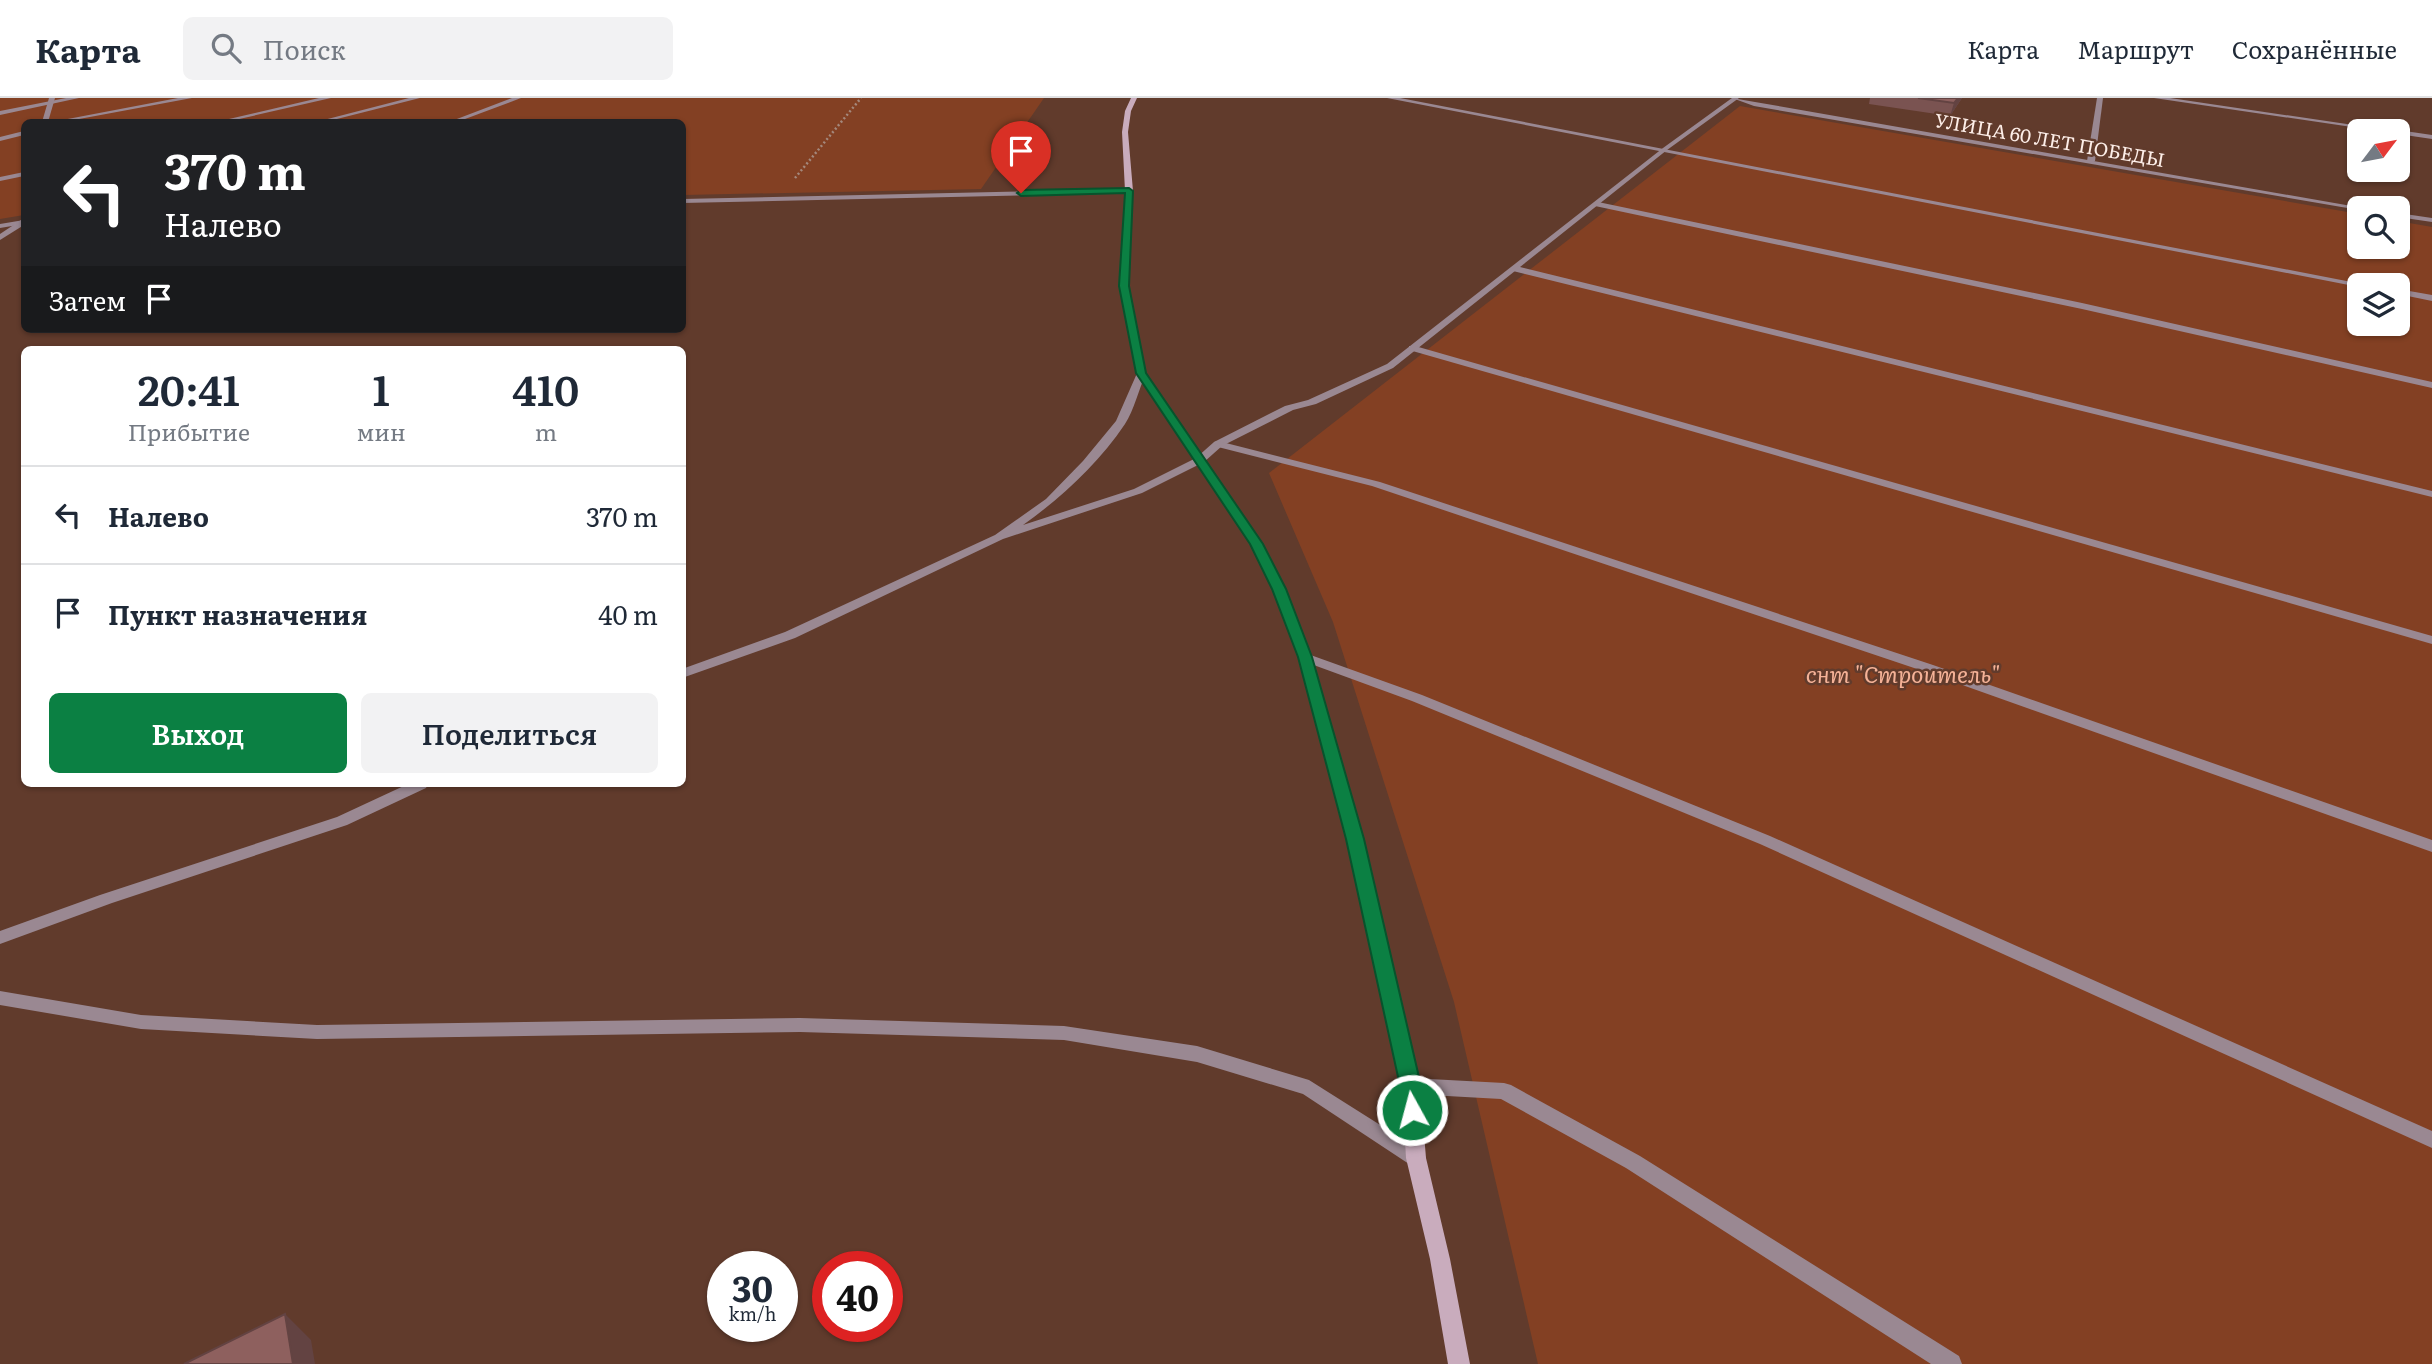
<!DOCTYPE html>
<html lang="ru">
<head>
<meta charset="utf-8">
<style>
  body { margin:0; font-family:Literata,serif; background:#f2f2f3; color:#1f2937; height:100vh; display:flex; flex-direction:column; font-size:26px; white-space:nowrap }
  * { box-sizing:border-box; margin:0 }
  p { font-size:23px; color:#747a83 }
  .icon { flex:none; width:38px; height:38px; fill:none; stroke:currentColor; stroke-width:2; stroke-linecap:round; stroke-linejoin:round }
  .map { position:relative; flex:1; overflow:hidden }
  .sheet { position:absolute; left:21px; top:248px; width:665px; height:441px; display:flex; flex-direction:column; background:#fff; border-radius:10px; box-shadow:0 2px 5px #0004 }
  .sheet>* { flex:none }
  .top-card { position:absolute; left:21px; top:21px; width:665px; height:214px; border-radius:10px; box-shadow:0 2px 5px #0004; background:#202124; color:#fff; overflow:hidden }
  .needle { width:46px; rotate:58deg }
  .tools { position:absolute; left:2347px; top:21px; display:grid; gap:14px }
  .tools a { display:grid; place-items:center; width:63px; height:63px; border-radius:10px; background:#fff; box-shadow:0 2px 5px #0004; font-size:35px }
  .speed { position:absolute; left:707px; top:1153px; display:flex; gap:14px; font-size:35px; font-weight:700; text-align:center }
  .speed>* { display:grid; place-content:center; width:91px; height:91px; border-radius:50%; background:#fff; box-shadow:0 2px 5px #0004; line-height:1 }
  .speed small { font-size:18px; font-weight:400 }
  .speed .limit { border:10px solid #d22; background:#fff; color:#111 }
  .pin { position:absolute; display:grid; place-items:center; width:60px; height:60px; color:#fff; margin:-72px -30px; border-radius:50% 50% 50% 0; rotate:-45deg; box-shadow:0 0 7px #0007 }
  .pin .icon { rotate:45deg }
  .me { position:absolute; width:77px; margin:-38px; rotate:353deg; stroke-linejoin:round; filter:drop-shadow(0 0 5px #0008) }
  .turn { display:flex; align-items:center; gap:24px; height:147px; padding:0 28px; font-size:32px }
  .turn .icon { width:91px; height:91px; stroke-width:2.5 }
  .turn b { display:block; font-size:49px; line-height:60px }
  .then { display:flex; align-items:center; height:66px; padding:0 28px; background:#0003; gap:14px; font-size:26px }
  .eta { display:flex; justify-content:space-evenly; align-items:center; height:119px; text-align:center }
  .eta b { font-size:42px; font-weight:600; line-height:49px }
  .button { display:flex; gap:14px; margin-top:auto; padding:14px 28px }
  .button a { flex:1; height:80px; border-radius:10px; background:#0b8043; color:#fff; font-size:28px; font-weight:600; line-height:80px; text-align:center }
  .button a+a { background:#f2f2f3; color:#1f2937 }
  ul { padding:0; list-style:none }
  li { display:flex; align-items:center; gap:21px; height:98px; padding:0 28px; border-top:2px solid #e0e1e3 }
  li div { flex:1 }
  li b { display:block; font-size:26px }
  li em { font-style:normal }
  header { display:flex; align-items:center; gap:42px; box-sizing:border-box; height:98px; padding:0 35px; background:#fff; border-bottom:2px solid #e0e1e3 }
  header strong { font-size:33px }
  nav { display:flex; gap:38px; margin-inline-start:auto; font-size:24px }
  .search { width:490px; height:63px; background:#f2f2f3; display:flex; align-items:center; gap:18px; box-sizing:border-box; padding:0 24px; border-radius:10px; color:#747a83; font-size:26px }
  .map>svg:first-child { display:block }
  .green { fill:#834023; fill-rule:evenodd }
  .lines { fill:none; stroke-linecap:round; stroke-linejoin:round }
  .path { stroke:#a4887c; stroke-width:2.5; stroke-dasharray:2 2.5; stroke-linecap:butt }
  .lane { fill:#9a8892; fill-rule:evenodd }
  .street { fill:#9a8892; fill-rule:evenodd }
  .secondary { fill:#c9acbd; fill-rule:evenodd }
  .wall { fill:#7a5351 }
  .shaded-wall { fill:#634342 }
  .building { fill:#8e605e; stroke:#634342; stroke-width:2 }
  .route { fill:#0b8043; stroke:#07532c; stroke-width:2 }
  .labels { text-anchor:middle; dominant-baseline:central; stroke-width:5; stroke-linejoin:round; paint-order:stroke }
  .far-street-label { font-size:19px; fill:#fdeee8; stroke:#613b2c }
  .park-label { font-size:23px; font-style:italic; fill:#f5b297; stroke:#613b2c }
</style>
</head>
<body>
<header>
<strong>Карта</strong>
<div class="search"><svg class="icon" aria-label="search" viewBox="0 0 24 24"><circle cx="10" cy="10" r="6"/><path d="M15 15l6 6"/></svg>Поиск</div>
<nav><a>Карта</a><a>Маршрут</a><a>Сохранённые</a></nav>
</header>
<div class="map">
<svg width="2432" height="1266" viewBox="0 0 2432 1266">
  <rect width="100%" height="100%" fill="#613b2c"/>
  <g class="green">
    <polygon points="0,0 1044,0 981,91 683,97 682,24 24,24 24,117 0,121"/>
    <path d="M1740 8 2359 116V149H2398V123L2432 129V1266H1538L1454 904 1333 524 1269 375ZM2359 187H2398V226H2359Z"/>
  </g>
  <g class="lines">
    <polyline class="path" points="795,80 861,0"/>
    <g class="lane">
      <polygon points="66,0 79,0 0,17 0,13"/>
      <polygon points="178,0 192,0 63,24 52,24"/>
      <polygon points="319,0 331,0 226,24 216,24"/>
      <polygon points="409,0 420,0 325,24 316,24"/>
      <polygon points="512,0 521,0 457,24 449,24"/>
      <path d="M1732 0H1739L1667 52 1393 270 1316 306 1293 312 1222 348 1204 364 1142 395 1003 441 795 540 682 580V571L785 534 995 437 1046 401 1083 363 1116 323 1138 273 1146 275C1139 291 1134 312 1125 326 1098 366 1061 400 1023 427L1134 391 1196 360 1214 344 1285 308 1308 302 1387 266 1663 50Z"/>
      <polygon points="2097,0 2103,0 2095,63 2091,65 2087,63"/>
      <polygon points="24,33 24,37 0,43 0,39"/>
      <polygon points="24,74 24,78 0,83 0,79"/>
      <polygon points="1132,91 1133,93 1129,95 682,105 682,101"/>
      <polygon points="24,122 24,126 0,130 0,126"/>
      <polygon points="408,686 428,686 426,690 347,727 112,805 0,846 0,833 100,797 337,719"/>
      <polygon points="0,893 141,917 317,927 800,920 1064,928 1197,948 1309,982 1423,1054 1426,1060 1423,1066 1416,1069 1409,1066 1303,996 1197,964 1064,942 800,934 317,941 141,931 0,907"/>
    </g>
    <g class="street">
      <polygon points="49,0 55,0 48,24 42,24"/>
      <polygon points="1387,0 1400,0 2367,187 2359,189"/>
      <polygon points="1732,0 1755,4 2363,110 2359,112 1754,8"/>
      <polygon points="2154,0 2170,0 2394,33 2379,33"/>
      <polygon points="2398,32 2432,37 2432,41 2398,36 2395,33"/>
      <polygon points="1598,104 2082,205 2432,284 2432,290 2082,211 1595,108 1594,106"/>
      <polygon points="2398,115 2432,120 2432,124 2398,119"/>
      <polygon points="21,122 24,122 24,127 0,142 0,136"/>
      <polygon points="1516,168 2432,393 2432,399 1513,173 1512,171"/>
      <polygon points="2398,191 2432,197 2432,203 2398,196"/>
      <polygon points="1409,248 1415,248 2432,538 2432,546 1409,252"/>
      <polygon points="1218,343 1380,384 1933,567 2432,742 2432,754 1923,573 1372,388 1214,348 1214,344"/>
      <polygon points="1305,555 1422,597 1770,738 2432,1033 2432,1050 1760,746 1412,603 1300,562 1298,559 1300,556"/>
      <polygon points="1411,980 1504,985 1511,987 1640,1058 1959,1258 1962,1266 1931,1266 1626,1070 1501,1001 1411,996 1405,994 1402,988 1405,982"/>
    </g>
    <polygon class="secondary" points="1131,0 1137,0 1131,13 1128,34 1133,93 1128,188 1146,275 1263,446 1285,491 1312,559 1363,741 1420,988 1426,1060 1450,1161 1470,1266 1448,1266 1430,1161 1406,1060 1402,988 1347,741 1298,559 1273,491 1251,446 1136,275 1120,188 1125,93 1122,34 1125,13"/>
  </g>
  <polygon class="wall" points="1870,0 1962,0 1950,18 1869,6"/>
  <g class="shaded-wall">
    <polygon points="1958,0 1962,0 1950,18 1954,5"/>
    <polygon points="285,1216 311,1242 315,1266 293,1266"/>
  </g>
  <g class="building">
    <polygon points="1918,0 1958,0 1954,5"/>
    <polygon points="285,1216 293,1266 184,1266"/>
  </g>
  <polygon class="route" points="1129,90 1133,93 1129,188 1146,275 1263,446 1286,491 1312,559 1364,741 1421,988 1423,1012 1420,1018 1412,1021 1405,1018 1400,988 1346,741 1298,559 1272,491 1250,446 1136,275 1119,188 1125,95 1021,98 1017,95 1021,92"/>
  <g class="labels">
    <g class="far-street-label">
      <text transform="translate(2050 41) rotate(10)">УЛИЦА 60 ЛЕТ ПОБЕДЫ</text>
    </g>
    <g class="park-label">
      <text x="1903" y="575">снт "Строитель"</text>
    </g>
  </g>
</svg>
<div class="tools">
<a><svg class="needle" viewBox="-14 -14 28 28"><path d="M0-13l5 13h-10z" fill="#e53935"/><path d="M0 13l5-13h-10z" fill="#747a83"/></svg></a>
<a><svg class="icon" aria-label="search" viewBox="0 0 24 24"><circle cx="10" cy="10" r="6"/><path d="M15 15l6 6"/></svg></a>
<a><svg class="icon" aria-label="layers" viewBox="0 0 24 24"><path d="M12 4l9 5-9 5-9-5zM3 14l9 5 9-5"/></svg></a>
</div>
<div class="speed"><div>30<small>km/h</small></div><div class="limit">40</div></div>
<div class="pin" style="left:1021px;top:95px;background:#d93025"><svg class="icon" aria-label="arrive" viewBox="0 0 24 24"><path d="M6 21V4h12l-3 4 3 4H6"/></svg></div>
<svg class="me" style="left:1412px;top:1012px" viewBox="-20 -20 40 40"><circle r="17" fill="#0b8043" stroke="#fff" stroke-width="3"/><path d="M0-11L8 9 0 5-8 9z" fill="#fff"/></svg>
<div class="top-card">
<div class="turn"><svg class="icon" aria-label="left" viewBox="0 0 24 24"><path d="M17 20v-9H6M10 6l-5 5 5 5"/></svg><div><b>370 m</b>Налево</div></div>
<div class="then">Затем<svg class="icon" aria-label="arrive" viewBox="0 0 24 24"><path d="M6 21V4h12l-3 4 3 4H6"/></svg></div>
</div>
<section class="sheet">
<div class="eta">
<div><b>20:41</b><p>Прибытие</p></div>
<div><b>1</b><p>мин</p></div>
<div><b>410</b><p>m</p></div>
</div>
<ul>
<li><svg class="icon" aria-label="left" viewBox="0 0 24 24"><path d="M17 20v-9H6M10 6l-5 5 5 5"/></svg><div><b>Налево</b></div><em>370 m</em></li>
<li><svg class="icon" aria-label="arrive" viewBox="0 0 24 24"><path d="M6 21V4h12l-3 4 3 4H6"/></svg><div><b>Пункт назначения</b></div><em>40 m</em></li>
</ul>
<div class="button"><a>Выход</a><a>Поделиться</a></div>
</section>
</div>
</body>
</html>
